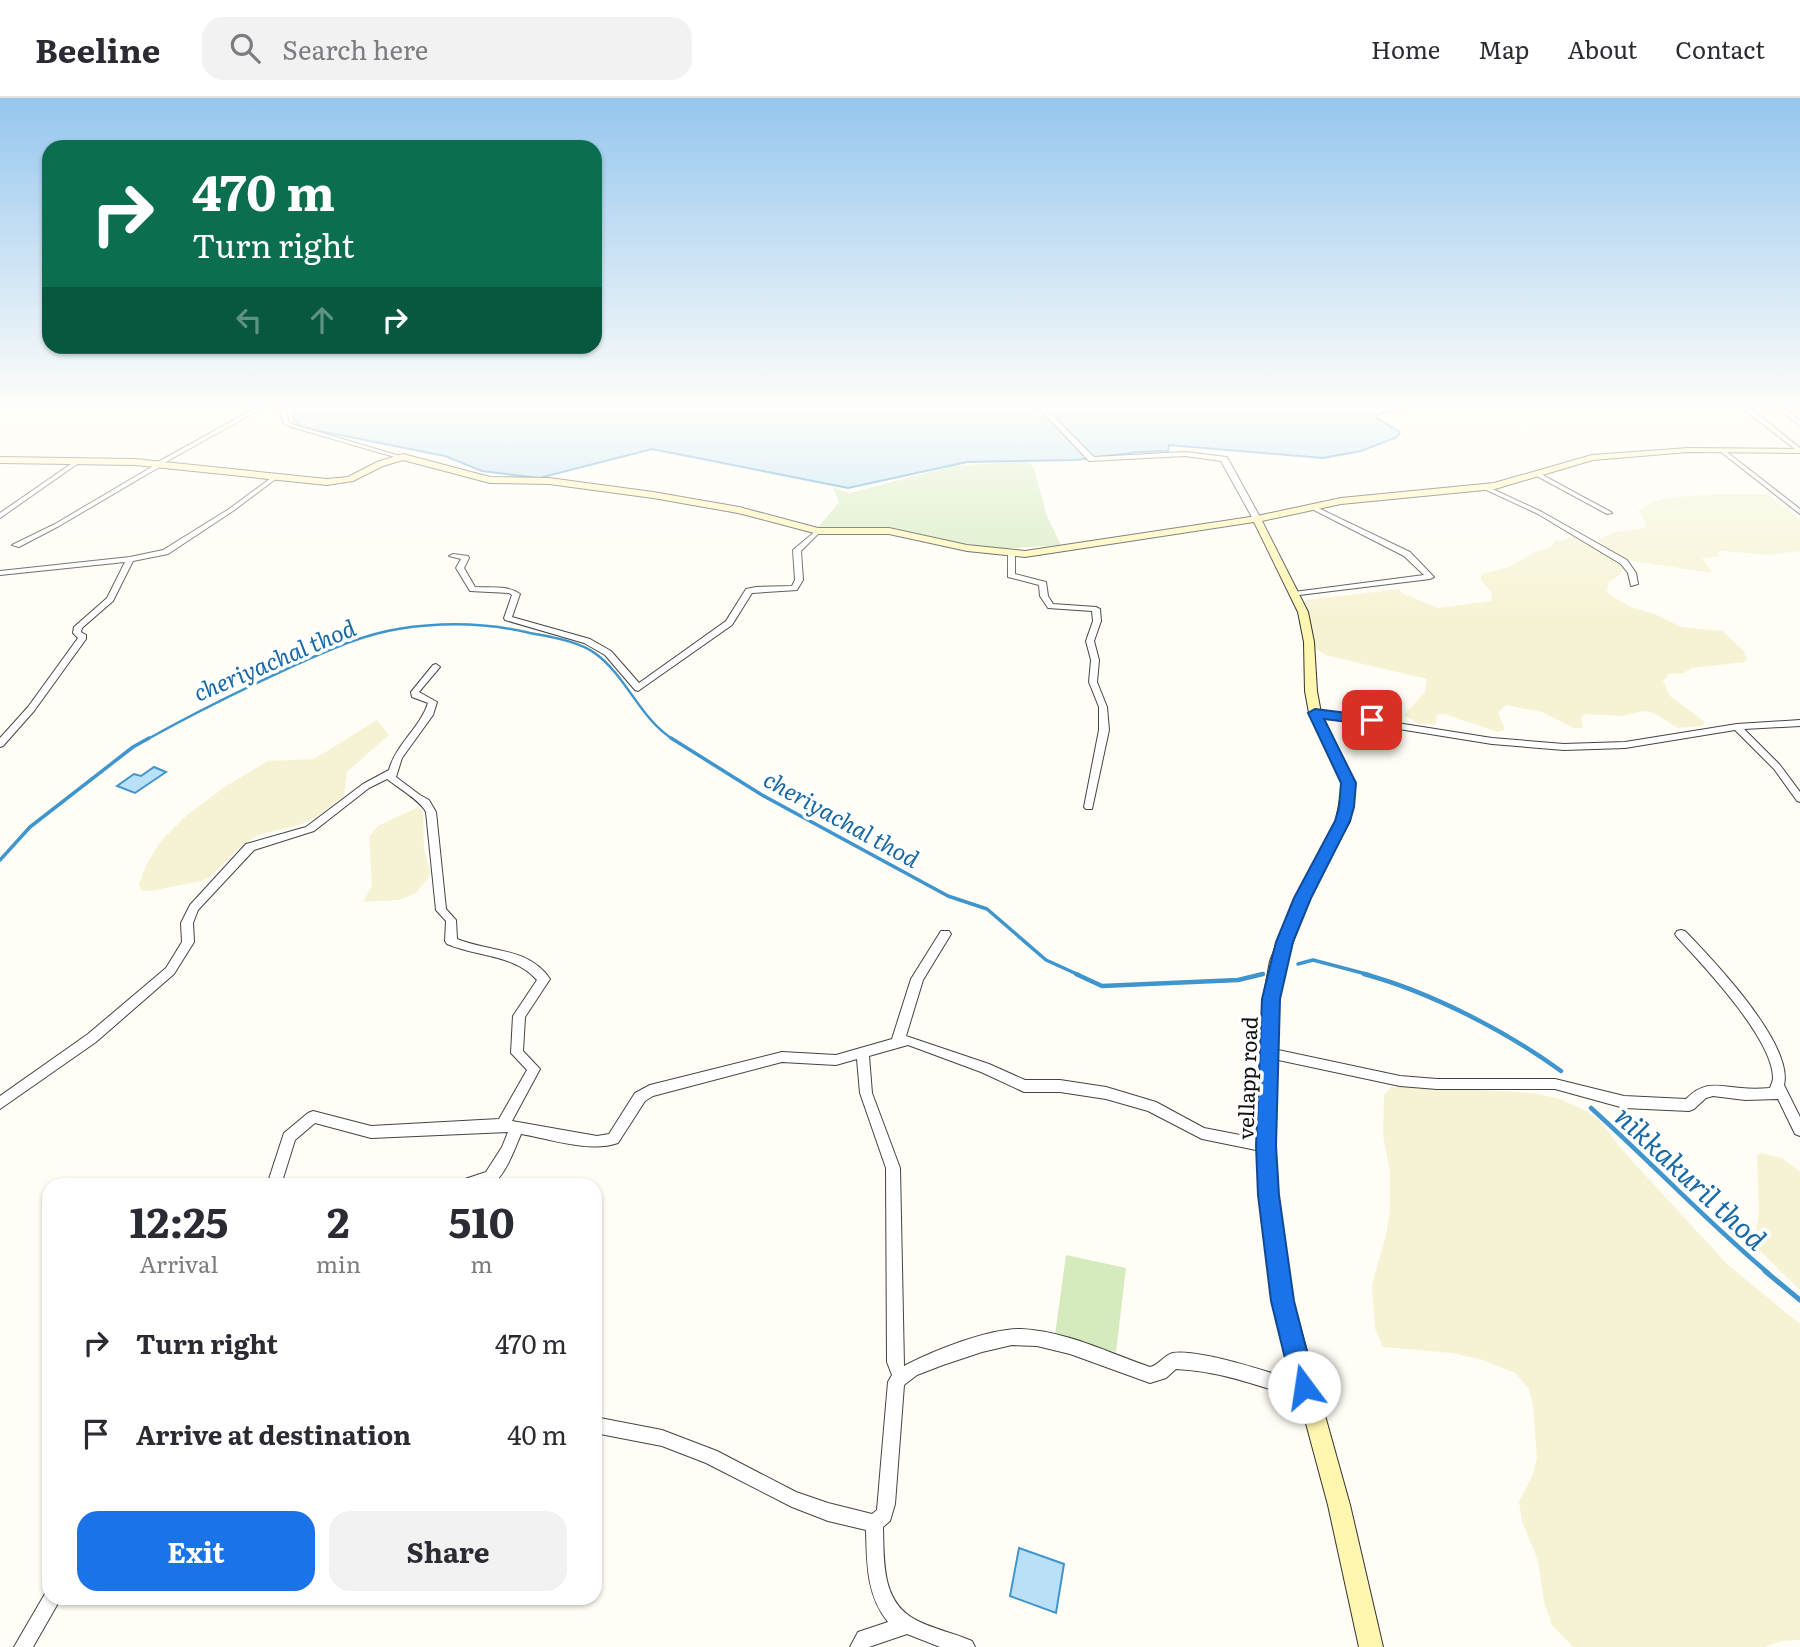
<!DOCTYPE html>
<html lang="en">
<head>
<meta charset="utf-8">
<style>
  body { margin:0; font-family:Literata,serif; background:#f2f2f3; color:#2b2b33; height:100vh; display:flex; flex-direction:column; font-size:26px; white-space:nowrap }
  * { box-sizing:border-box; margin:0 }
  p { font-size:23px; color:#7c7c81 }
  .icon { flex:none; width:38px; height:38px; fill:none; stroke:currentColor; stroke-width:2; stroke-linecap:round; stroke-linejoin:round }
  .map { position:relative; flex:1; overflow:hidden }
  .sheet { position:absolute; left:42px; top:1080px; width:560px; height:427px; display:flex; flex-direction:column; background:#fff; border-radius:21px; box-shadow:0 2px 5px #0004 }
  .sheet>* { flex:none }
  .guide { position:absolute; left:42px; top:42px; width:560px; height:214px; border-radius:21px; box-shadow:0 2px 5px #0004; background:#0b6e4f; color:#fff; overflow:hidden }
  .pin { position:absolute; display:grid; place-items:center; width:60px; height:60px; color:#fff; margin:-30px; border-radius:14px; box-shadow:0 4px 10px #0006 }
  .me { position:absolute; width:77px; margin:-38px; rotate:346deg; stroke-linejoin:round; filter:drop-shadow(0 0 5px #0008) }
  .turn { display:flex; align-items:center; gap:24px; height:147px; padding:0 35px; font-size:32px }
  .turn .icon { width:91px; height:91px; stroke-width:2.5 }
  .turn b { display:block; font-size:49px; line-height:60px }
  .lanes { display:flex; align-items:center; height:66px; padding:0 35px; background:#0003; justify-content:center; gap:35px; direction:ltr }
  .lanes .off { opacity:.35 }
  .eta { display:flex; justify-content:space-evenly; align-items:center; height:119px; text-align:center }
  .eta b { font-size:42px; font-weight:700; line-height:49px }
  .button { display:flex; gap:14px; margin-top:auto; padding:14px 35px }
  .button a { flex:1; height:80px; border-radius:21px; background:#1a73e8; color:#fff; font-size:28px; font-weight:700; line-height:80px; text-align:center }
  .button a+a { background:#f2f2f3; color:#2b2b33 }
  ul { padding:0; list-style:none }
  li { display:flex; align-items:center; gap:21px; height:91px; padding:0 35px }
  li div { flex:1 }
  li b { display:block; font-size:26px }
  li em { font-style:normal }
  header { display:flex; align-items:center; gap:42px; box-sizing:border-box; height:98px; padding:0 35px; background:#fff; border-bottom:2px solid #e1e1e2 }
  header strong { font-size:33px }
  nav { display:flex; gap:38px; margin-inline-start:auto; font-size:24px }
  .search { width:490px; height:63px; background:#f2f2f3; display:flex; align-items:center; gap:18px; box-sizing:border-box; padding:0 24px; border-radius:21px; color:#7c7c81; font-size:26px }
  .map>svg:first-child { display:block }
  .farmland { fill:#f6f3d4 }
  .green { fill:#d5ebbd }
  .water { fill:#b9e0f7; stroke:#3f96cf; stroke-width:2 }
  .lines { fill:none; stroke-linecap:round; stroke-linejoin:round }
  .stream-far3 { stroke:#3f96cf; stroke-width:2.5 }
  .stream-far2 { stroke:#3f96cf; stroke-width:3.5 }
  .stream-far1 { stroke:#3f96cf; stroke-width:4.5 }
  .stream { stroke:#3f96cf; stroke-width:5 }
  .minor-casing { stroke:#444; stroke-width:2 }
  .tertiary-casing { stroke:#444; stroke-width:2 }
  .secondary-casing { stroke:#333; stroke-width:2 }
  .minor { fill:#fff; fill-rule:evenodd }
  .tertiary { fill:#fff; fill-rule:evenodd }
  .secondary { fill:#fff6b0; fill-rule:evenodd }
  .route { fill:#1a73e8; stroke:#114b97; stroke-width:2 }
  .labels { text-anchor:middle; dominant-baseline:central; stroke-width:7; stroke-linejoin:round; paint-order:stroke }
  .street-label { font-size:21px; fill:#111; stroke:#fff }
  .water-label { font-size:23px; font-style:italic; fill:#1768a6; stroke:#fff }
  .near-water-label { font-size:28px; font-style:italic; fill:#1768a6; stroke:#fff }
</style>
</head>
<body>
<header>
<strong>Beeline</strong>
<div class="search"><svg class="icon" aria-label="search" viewBox="0 0 24 24"><circle cx="10" cy="10" r="6"/><path d="M15 15l6 6"/></svg>Search here</div>
<nav><a>Home</a><a>Map</a><a>About</a><a>Contact</a></nav>
</header>
<div class="map">
<svg width="1800" height="1549" viewBox="0 0 1800 1549">
  <rect width="100%" height="100%" fill="#fffdf5"/>
  <g class="farmland">
    <polygon points="1715,396 1767,396 1800,421 1800,453 1769,457 1722,453 1718,454 1720,458 1715,459 1702,460 1713,475 1632,463 1611,454 1599,444 1599,441 1615,434 1645,430 1646,425 1638,413 1650,405 1667,400"/>
    <polygon points="1571,437 1620,463 1625,470 1617,479 1609,483 1607,494 1612,498 1631,509 1657,517 1681,529 1722,533 1743,552 1747,561 1744,564 1692,570 1684,575 1669,576 1663,583 1670,598 1705,624 1703,628 1678,630 1654,615 1645,613 1620,618 1584,616 1581,620 1583,630 1574,630 1542,614 1506,607 1498,615 1505,632 1498,634 1445,616 1437,617 1436,626 1419,626 1404,617 1425,594 1427,581 1325,557 1315,550 1306,506 1307,502 1399,491 1402,495 1438,510 1491,503 1492,495 1481,482 1481,476 1509,469 1535,454 1550,449 1556,443 1566,442"/>
    <polygon points="377,622 389,637 347,674 344,698 320,716 302,726 258,737 240,749 211,778 201,783 151,793 141,792 139,786 147,765 160,744 186,718 226,688 268,663 314,661"/>
    <polygon points="418,709 423,713 424,752 430,772 428,780 416,795 399,802 363,804 372,788 369,739 378,728"/>
    <polygon points="1404,988 1534,995 1560,1001 1588,1014 1600,1023 1625,1055 1728,1167 1800,1226 1800,1542 1781,1543 1765,1549 1573,1549 1552,1527 1544,1504 1538,1463 1522,1423 1519,1404 1533,1376 1537,1360 1533,1308 1529,1291 1515,1275 1483,1262 1452,1255 1383,1249 1375,1231 1372,1187 1386,1137 1390,1112 1390,1075 1383,1037 1384,997 1391,989"/>
    <polygon points="1761,1055 1782,1060 1800,1074 1800,1192 1754,1147 1759,1113 1757,1057"/>
  </g>
  <g class="green">
    <polygon points="1028,363 1034,371 1047,418 1061,447 998,451 878,430 816,432 839,404 833,390 850,395 953,368"/>
    <polygon points="1066,1157 1126,1170 1116,1254 1055,1237"/>
  </g>
  <g class="water">
    <polygon points="293,307 1420,307 1378,316 1377,320 1400,334 1397,339 1361,353 1323,360 1169,347 1168,353 1138,354 1076,362 967,364 848,390 652,351 539,380 482,373 445,358 305,330 294,323"/>
    <polygon points="154,669 166,674 135,695 117,688 134,676 141,678"/>
    <polygon points="1019,1450 1064,1466 1056,1515 1010,1498"/>
  </g>
  <g class="lines">
    <path class="stream-far3" d="M146 642C194 615 243 591 293 568 327 553 361 537 398 531 442 524 488 525 530 535 550 539 579 543 596 556 627 579 640 621 674 642"/>
    <g class="stream-far2">
      <polyline points="671,640 762,697 948,798 987,811 1046,862 1079,877"/>
      <polyline points="0,762 30,729 133,649 149,640"/>
      <polyline points="1298,866 1313,862 1370,877"/>
      <polyline points="1257,877 1263,876"/>
    </g>
    <g class="stream-far1">
      <polyline points="1076,876 1102,888 1238,882 1263,876"/>
      <path d="M1364 876C1430 894 1506 933 1561 973"/>
      <path d="M1591 1010C1651 1064 1706 1123 1768 1175"/>
    </g>
    <polyline class="stream" points="1765,1173 1800,1202"/>
    <defs>
      <g id="minor">
        <polygon points="261,307 268,307 164,365 163,367 59,428 19,449 12,447 55,426 155,367 156,365"/>
        <polygon points="279,307 285,307 289,324 292,326 403,359 398,360 288,328 283,325"/>
        <polygon points="1748,307 1756,307 1750,310 1800,350 1800,355 1747,314 1743,309"/>
        <polygon points="1756,307 1800,307 1800,310 1784,310 1800,323 1800,328 1777,310 1759,309"/>
        <polygon points="1723,351 1800,411 1800,416 1721,354 1721,352"/>
        <polygon points="78,361 83,362 0,420 0,415"/>
        <polygon points="1537,374 1611,414 1612,415 1607,416 1535,377 1534,376"/>
        <polygon points="275,377 277,378 277,380 233,413 168,456 133,463 113,503 82,530 81,534 86,537 86,541 34,613 3,648 0,649 0,640 28,609 78,540 73,535 74,529 107,500 125,464 0,477 0,473 130,459 163,452 229,411"/>
        <polygon points="1484,387 1542,414 1627,462 1636,475 1638,486 1631,488 1628,475 1621,466 1538,416 1482,390 1482,388"/>
        <polygon points="1312,407 1410,454 1434,479 1430,481 1291,498 1290,496 1294,494 1424,477 1404,458 1310,410 1309,409"/>
        <path d="M818 431 820 432V434L801 453 803 482 797 492 752 495 732 527 638 593 635 592 605 557 584 545 505 522 504 520 512 497 509 495 470 493 456 470 461 461 449 458 453 456 468 458 469 460 464 470 475 489C490 490 508 487 520 496L512 519 590 541 611 553 639 585 726 523 746 491 756 489 792 488 795 482 793 452Z"/>
        <polygon points="1008,453 1015,455 1015,476 1046,484 1048,498 1053,506 1096,509 1100,511 1101,523 1094,543 1099,562 1097,584 1107,609 1109,632 1092,711 1086,711 1084,709 1099,632 1099,609 1089,584 1091,562 1086,543 1093,523 1092,513 1048,510 1040,498 1039,487 1008,479"/>
        <path d="M436 566 440 569 419 594 437 604 433 617 402 660 396 679 420 697 429 702 436 714 446 811 456 822 457 841C488 854 529 849 550 881L525 919 523 953 540 971 512 1023 597 1038 609 1036 635 995 650 987 782 954 836 957 892 941 911 881 941 833H949L951 836 923 882 906 938 989 966 1025 982H1060L1106 989 1156 1004 1204 1030 1266 1042 1271 1044 1273 1048 1271 1052 1266 1054 1202 1041 1148 1013 1106 1001 1060 994H1024L981 974 908 947 869 958 872 995 900 1070 904 1268C932 1253 990 1230 1021 1231 1066 1233 1109 1255 1150 1269 1159 1267 1164 1257 1173 1255 1202 1251 1283 1278 1312 1289L1314 1295 1312 1301 1306 1303C1263 1289 1221 1273 1176 1271L1166 1280 1150 1285 1070 1256 1037 1248 1012 1247 982 1254 943 1267 917 1277 904 1287 895 1406 890 1423 883 1429C884 1463 881 1504 916 1522 933 1531 954 1535 972 1543L975 1549H940L907 1536 869 1549H850L858 1534 888 1524C866 1497 867 1464 866 1432L828 1423 792 1409 706 1365 662 1348 600 1336 595 1334V1322L600 1320 662 1332 717 1353 796 1394 828 1405 872 1416 877 1412 888 1284 892 1277 887 1264 886 1070 860 995 857 961 836 967 782 964 653 998 645 1003 618 1045C590 1055 550 1041 521 1036 516 1048 505 1078 494 1084 485 1090 470 1087 460 1087L462 1082 486 1074 502 1049 508 1034 371 1040 315 1025 295 1042 281 1087H267L284 1035 308 1015 313 1013 371 1028 499 1021 527 972 511 955 513 918 537 882C514 856 477 859 447 846L445 843 446 823 436 812 426 714C421 703 397 689 387 681L369 690 314 733 254 752 198 812 193 825 194 844 174 876 96 944 0 1011V998L88 936 166 870 182 844 181 825 190 807 246 746 306 729 363 686 389 672C396 646 420 630 428 605L412 599 411 594 433 567Z"/>
        <polygon points="1315,612 1492,640 1564,646 1625,644 1737,626 1800,622 1800,628 1744,631 1780,667 1800,694 1800,704 1797,703 1774,671 1735,632 1625,650 1564,652 1492,646 1312,617 1312,613"/>
        <path d="M1681 832 1685 833C1712 861 1794 946 1784 987L1800 1019V1038L1795 1036 1778 1001 1745 1002 1713 998 1706 1000 1694 1011 1689 1013 1624 1010 1555 991H1437L1400 988 1269 960 1265 959 1263 955 1265 951 1269 950 1400 978 1437 981H1555L1624 998 1686 1001C1705 982 1717 988 1741 990 1750 991 1760 991 1770 990 1771 987 1773 983 1773 980 1773 941 1703 867 1677 839L1675 836 1677 833Z"/>
        <polygon points="49,1492 49,1500 61,1500 33,1549 14,1549 46,1494"/>
      </g>
      <polygon id="tertiary" points="1036,307 1042,307 1094,359 1185,354 1227,359 1261,421 1257,423 1253,421 1221,363 1185,358 1089,363"/>
      <polygon id="secondary" points="1688,350 1800,351 1800,355 1688,354 1593,362 1495,391 1341,406 1262,423 1308,514 1314,544 1317,593 1321,615 1355,685 1350,723 1309,800 1286,863 1279,901 1275,1048 1278,1097 1293,1203 1350,1407 1383,1549 1359,1549 1328,1407 1273,1203 1260,1097 1257,1048 1263,901 1270,863 1295,800 1336,723 1343,685 1309,615 1305,593 1304,544 1298,514 1254,424 1025,459 967,453 889,436 818,436 738,415 653,400 549,386 490,385 403,362 383,368 353,383 327,387 135,367 0,365 0,359 135,361 327,381 348,379 377,364 403,356 490,379 549,380 653,394 739,409 818,430 889,430 967,447 1025,453 1257,418 1341,400 1494,385 1592,357"/>
    </defs>
    <use href="#minor" class="minor-casing"/>
    <use href="#tertiary" class="tertiary-casing"/>
    <use href="#secondary" class="secondary-casing"/>
    <use href="#minor" class="minor"/>
    <use href="#tertiary" class="tertiary"/>
    <use href="#secondary" class="secondary"/>
  </g>
  <linearGradient id="sky" x2="0" y2="1"><stop stop-color="#95c6ee"/><stop offset="0.59" stop-color="#fffefa"/><stop offset="1" stop-color="#fffefa" stop-opacity="0"/></linearGradient>
  <rect width="1800" height="524" fill="url(#sky)"/>
  <polygon class="route" points="1315,611 1372,618 1379,622 1372,627 1324,621 1356,685 1354,709 1350,723 1311,800 1293,844 1280,901 1276,1048 1279,1097 1294,1203 1316,1289 1313,1297 1304,1301 1296,1297 1292,1289 1271,1203 1258,1097 1256,1048 1262,901 1276,844 1294,800 1335,723 1339,709 1341,685 1308,615"/>
  <g class="labels">
    <g class="street-label">
      <text transform="translate(1246 980) rotate(-88)">vellapp road</text>
    </g>
    <g class="water-label">
      <text transform="translate(274 561) rotate(-23)">cheriyachal thod</text>
      <text transform="translate(842 720) rotate(29)">cheriyachal thod</text>
    </g>
    <g class="near-water-label">
      <text transform="translate(1692 1079) rotate(43)">nikkakuril thod</text>
    </g>
  </g>
</svg>
<div class="pin" style="left:1372px;top:622px;background:#d93025"><svg class="icon" aria-label="arrive" viewBox="0 0 24 24"><path d="M6 21V4h12l-3 4 3 4H6"/></svg></div>
<svg class="me" style="left:1304px;top:1289px" viewBox="-20 -20 40 40"><circle r="19" fill="#fff"/><path d="M0-13L10 11 0 6-10 11z" fill="#1a73e8"/></svg>
<div class="guide">
<div class="turn"><svg class="icon" aria-label="right" viewBox="0 0 24 24"><path d="M7 20v-9h11M14 6l5 5-5 5"/></svg><div><b>470 m</b>Turn right</div></div>
<div class="lanes"><svg class="icon off" aria-label="left" viewBox="0 0 24 24"><path d="M17 20v-9H6M10 6l-5 5 5 5"/></svg><svg class="icon off" aria-label="ahead" viewBox="0 0 24 24"><path d="M12 20V5M6 11l6-6 6 6"/></svg><svg class="icon" aria-label="right" viewBox="0 0 24 24"><path d="M7 20v-9h11M14 6l5 5-5 5"/></svg></div>
</div>
<section class="sheet">
<div class="eta">
<div><b>12:25</b><p>Arrival</p></div>
<div><b>2</b><p>min</p></div>
<div><b>510</b><p>m</p></div>
</div>
<ul>
<li><svg class="icon" aria-label="right" viewBox="0 0 24 24"><path d="M7 20v-9h11M14 6l5 5-5 5"/></svg><div><b>Turn right</b></div><em>470 m</em></li>
<li><svg class="icon" aria-label="arrive" viewBox="0 0 24 24"><path d="M6 21V4h12l-3 4 3 4H6"/></svg><div><b>Arrive at destination</b></div><em>40 m</em></li>
</ul>
<div class="button"><a>Exit</a><a>Share</a></div>
</section>
</div>
</body>
</html>
